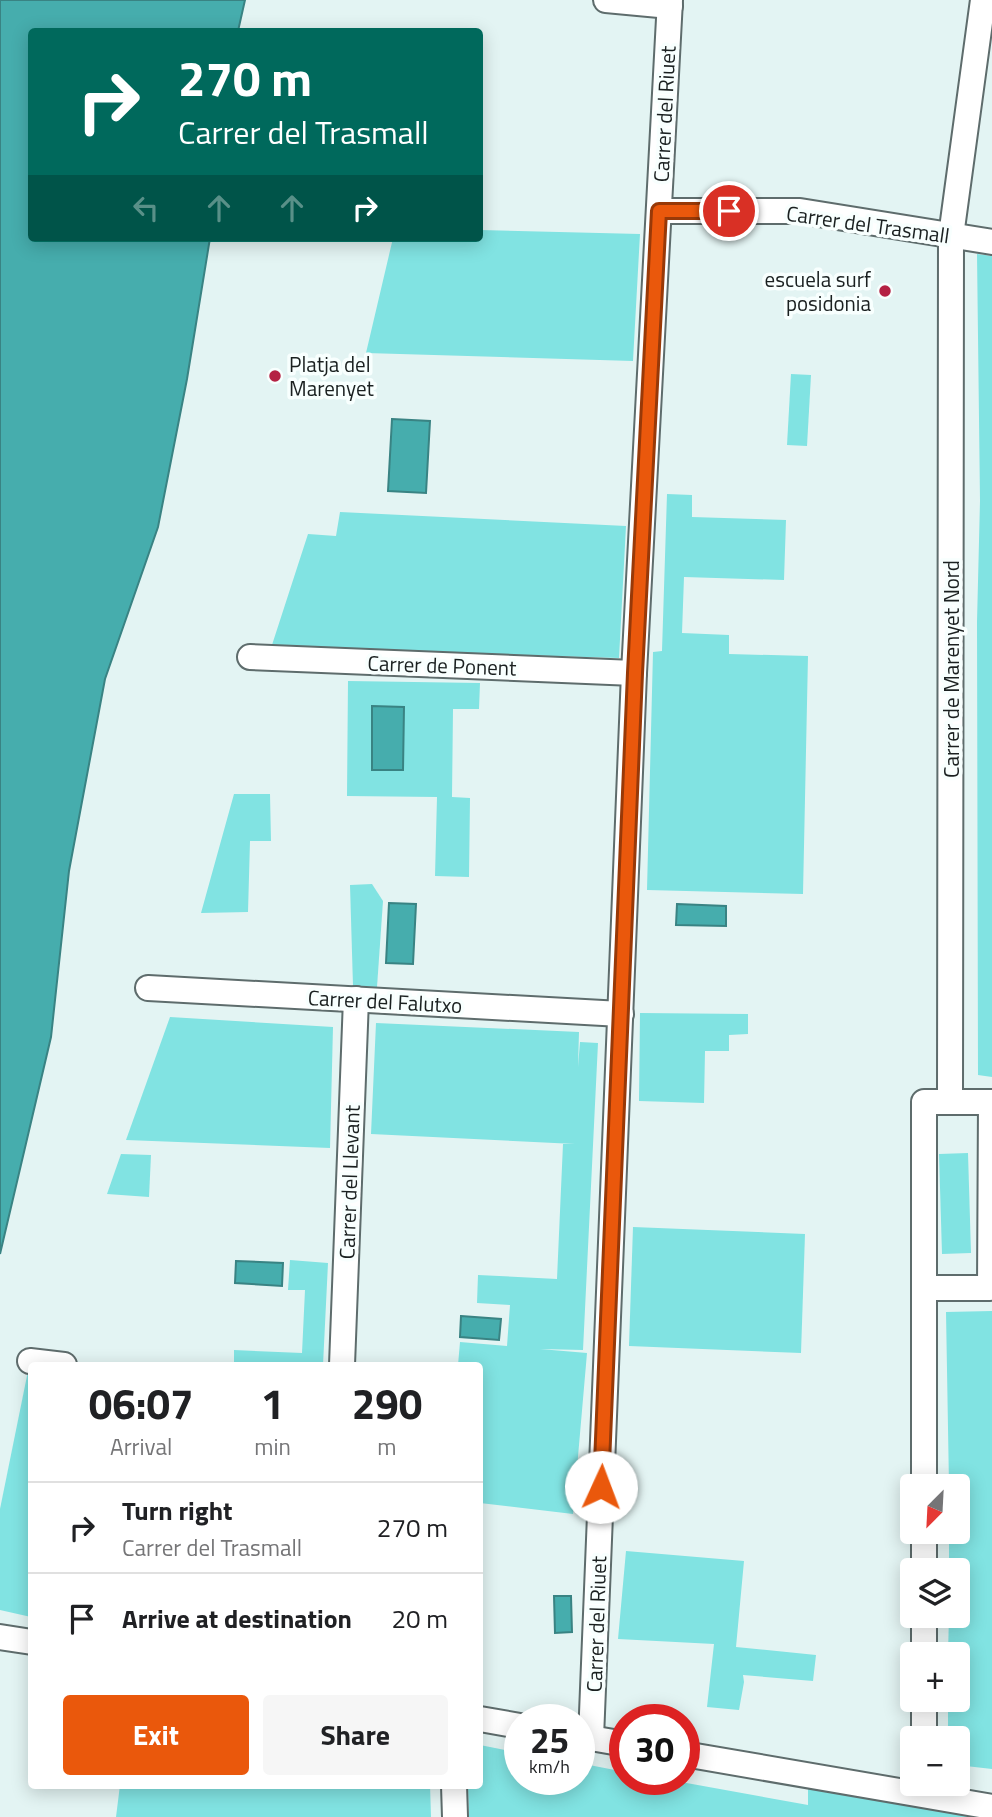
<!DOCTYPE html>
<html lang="en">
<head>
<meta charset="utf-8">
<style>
  body { margin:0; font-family:"Titillium Web",sans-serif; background:#f6f6f6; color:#202124; height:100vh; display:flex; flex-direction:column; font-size:26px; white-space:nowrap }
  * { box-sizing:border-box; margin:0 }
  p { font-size:23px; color:#757577 }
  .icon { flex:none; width:38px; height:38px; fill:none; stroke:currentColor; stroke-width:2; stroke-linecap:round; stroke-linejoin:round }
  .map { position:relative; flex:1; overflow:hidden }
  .drawer { position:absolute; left:28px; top:1362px; width:455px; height:427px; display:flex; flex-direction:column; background:#fff; border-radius:7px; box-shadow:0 4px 18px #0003 }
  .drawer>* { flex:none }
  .guide { position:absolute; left:28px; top:28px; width:455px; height:214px; border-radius:7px; box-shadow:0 4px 18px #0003; background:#00695c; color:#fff; overflow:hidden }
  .needle { width:46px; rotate:204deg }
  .controls { position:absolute; left:900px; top:1474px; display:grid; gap:14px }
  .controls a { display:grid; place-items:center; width:70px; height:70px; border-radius:7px; background:#fff; box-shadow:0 4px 18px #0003; font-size:35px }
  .speed { position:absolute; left:504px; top:1704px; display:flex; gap:14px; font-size:35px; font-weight:700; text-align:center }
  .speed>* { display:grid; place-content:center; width:91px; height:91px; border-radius:50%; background:#fff; box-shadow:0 4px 18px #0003; line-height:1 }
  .speed small { font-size:18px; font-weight:400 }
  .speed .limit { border:10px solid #d22; background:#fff; color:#111 }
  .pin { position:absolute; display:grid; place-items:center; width:60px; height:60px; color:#fff; margin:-30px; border:4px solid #fff; border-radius:50%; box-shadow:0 2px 7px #0007 }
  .me { position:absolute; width:77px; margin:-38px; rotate:2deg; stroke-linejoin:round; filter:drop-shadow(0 0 5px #0008) }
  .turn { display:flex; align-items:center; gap:24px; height:147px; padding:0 35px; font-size:32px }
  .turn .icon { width:91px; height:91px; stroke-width:2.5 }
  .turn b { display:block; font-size:49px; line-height:60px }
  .lanes { display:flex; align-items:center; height:66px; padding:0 35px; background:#0003; justify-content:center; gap:35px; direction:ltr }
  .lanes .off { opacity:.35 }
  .eta { display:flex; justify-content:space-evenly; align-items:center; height:119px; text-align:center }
  .eta b { font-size:42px; font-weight:700; line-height:49px }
  .primary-button { display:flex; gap:14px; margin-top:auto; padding:14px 35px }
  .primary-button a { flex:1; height:80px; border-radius:7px; background:#ea580c; color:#fff; font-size:28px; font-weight:700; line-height:80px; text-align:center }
  .primary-button a+a { background:#f6f6f6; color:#202124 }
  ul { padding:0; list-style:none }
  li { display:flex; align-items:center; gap:21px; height:91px; padding:0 35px; border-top:2px solid #e0e0e0 }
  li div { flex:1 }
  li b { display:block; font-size:26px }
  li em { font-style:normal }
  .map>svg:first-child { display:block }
  .green { fill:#81e3e2 }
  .water { fill:#46adad; stroke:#398383; stroke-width:2 }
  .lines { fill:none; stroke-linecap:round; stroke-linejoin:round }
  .street-casing { stroke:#5e6c6c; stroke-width:28 }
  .street { stroke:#fff; stroke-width:24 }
  .route-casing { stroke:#983908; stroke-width:18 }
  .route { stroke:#ea580c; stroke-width:12 }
  .poi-dot { fill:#b42143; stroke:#f8fffe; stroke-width:2.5 }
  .labels { text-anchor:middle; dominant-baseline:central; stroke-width:7; stroke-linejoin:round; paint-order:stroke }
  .street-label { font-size:21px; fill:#1a2020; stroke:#f8fffe }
  .poi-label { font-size:21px; fill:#1a2020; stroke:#f8fffe; text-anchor:end }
</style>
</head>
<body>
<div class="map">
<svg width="992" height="1817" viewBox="0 0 992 1817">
  <rect width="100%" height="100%" fill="#e3f4f3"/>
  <g class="green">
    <polygon points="480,230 640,234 633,361 366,353 393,238 480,238"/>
    <polygon points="977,254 992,256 992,1077 978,1075 977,622 980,501"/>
    <polygon points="791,374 811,375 807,446 787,445"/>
    <polygon points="667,494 692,495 692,517 786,520 784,580 684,577 682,633 729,635 729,654 808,656 803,894 647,890 653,652 662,651"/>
    <polygon points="340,512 626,526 619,658 271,648 308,534 336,536"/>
    <polygon points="348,681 480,683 479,709 453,709 452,797 470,798 469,877 435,876 437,797 347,796"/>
    <polygon points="234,794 270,794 271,841 250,841 248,912 201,913"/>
    <polygon points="372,884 383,901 377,987 353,986 350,885"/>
    <polygon points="640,1013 748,1014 748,1034 729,1035 729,1051 705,1051 704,1103 639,1101"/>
    <polygon points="170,1017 333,1027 330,1148 126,1140"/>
    <polygon points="376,1023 579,1032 578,1067 580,1042 598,1043 583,1350 540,1349 587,1353 573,1514 480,1503 480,1365 458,1365 460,1342 507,1346 510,1305 477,1303 478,1275 557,1279 563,1144 575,1144 371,1134"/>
    <polygon points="968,1153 971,1253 942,1254 939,1154"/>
    <polygon points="121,1154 151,1155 149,1197 107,1194"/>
    <polygon points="633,1227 805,1234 801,1353 629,1346"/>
    <polygon points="290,1260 328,1263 323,1365 234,1365 234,1350 302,1353 305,1290 288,1290"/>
    <polygon points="992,1311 992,1769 957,1765 957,1738 948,1738 948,1699 957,1699 957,1654 948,1654 949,1615 957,1615 957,1570 949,1570 949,1531 957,1531 957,1486 949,1486 946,1312"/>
    <polygon points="30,1361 32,1365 31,1617 0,1610 0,1509"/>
    <polygon points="626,1551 744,1561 736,1647 816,1655 813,1681 743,1675 744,1682 739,1710 707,1707 714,1644 618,1639"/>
    <polygon points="480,1745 520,1753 520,1780 579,1780 579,1763 625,1772 625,1780 670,1780 808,1805 808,1784 973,1817 469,1817 468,1785 480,1785"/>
    <polygon points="120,1785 430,1785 431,1817 116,1817"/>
  </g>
  <g class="water">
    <polygon points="0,0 245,0 238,31 32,32 32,238 210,238 187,379 158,527 105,679 69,871 51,1037 0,1254"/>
    <polygon points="392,419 430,421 426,493 388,491"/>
    <polygon points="372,706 404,707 403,770 372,770"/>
    <polygon points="389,903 416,904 413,964 386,963"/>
    <polygon points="677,904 726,906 726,926 676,925"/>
    <polygon points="236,1261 283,1263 282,1286 235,1283"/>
    <polygon points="461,1316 501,1319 499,1340 460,1337"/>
    <polygon points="554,1596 571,1596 572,1632 555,1633"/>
  </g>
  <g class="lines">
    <defs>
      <g id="street">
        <polyline points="606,0 670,6"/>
        <polyline points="659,211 800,211 992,242"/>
        <polyline points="250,657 634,673"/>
        <polyline points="148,988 621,1014"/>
        <polyline points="924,1288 990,1288 991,1102 950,1102"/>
        <polyline points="30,1361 64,1365"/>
        <polyline points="342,1365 356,999"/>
        <polyline points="924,1486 924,1102 950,1102 951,236 983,0"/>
        <polyline points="924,1570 924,1531"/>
        <polyline points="0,1637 32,1642"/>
        <polyline points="924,1654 924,1615"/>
        <polyline points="480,1719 520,1726"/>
        <polyline points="579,1736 625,1744"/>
        <polyline points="591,1738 634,673 670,0"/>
        <polyline points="924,1738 924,1699"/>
        <polyline points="684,1754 992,1807"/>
        <polyline points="454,1785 455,1817"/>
      </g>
    </defs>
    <use href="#street" class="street-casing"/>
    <use href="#street" class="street"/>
  </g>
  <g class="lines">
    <defs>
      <polyline id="route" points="601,1487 635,673 659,211 729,211"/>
    </defs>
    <use href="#route" class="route-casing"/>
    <use href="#route" class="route"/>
  </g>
  <g class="poi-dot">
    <circle cx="885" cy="291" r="7"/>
    <circle cx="275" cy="376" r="7"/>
  </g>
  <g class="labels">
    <g class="street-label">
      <text transform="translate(664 114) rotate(-87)">Carrer del Riuet</text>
      <text transform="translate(868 224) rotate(8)">Carrer del Trasmall</text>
      <text transform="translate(442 665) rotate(2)">Carrer de Ponent</text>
      <text transform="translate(951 669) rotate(-90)">Carrer de Marenyet Nord</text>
      <text transform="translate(385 1001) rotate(3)">Carrer del Falutxo</text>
      <text transform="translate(349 1182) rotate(-88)">Carrer del Llevant</text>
      <text transform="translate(596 1624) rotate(-88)">Carrer del Riuet</text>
    </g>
    <g class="poi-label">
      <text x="871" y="279">escuela surf<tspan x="871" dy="24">posidonia</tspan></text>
      <text x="289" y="364" text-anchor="start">Platja del<tspan x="289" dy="24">Marenyet</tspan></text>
    </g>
  </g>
</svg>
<div class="controls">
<a><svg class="needle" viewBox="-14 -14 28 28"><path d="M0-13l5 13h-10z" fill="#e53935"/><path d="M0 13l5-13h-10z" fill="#757577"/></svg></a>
<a><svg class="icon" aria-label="layers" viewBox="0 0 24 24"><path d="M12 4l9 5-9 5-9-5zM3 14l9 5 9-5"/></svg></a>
<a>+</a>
<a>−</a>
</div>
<div class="speed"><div>25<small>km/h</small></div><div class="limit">30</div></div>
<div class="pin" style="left:729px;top:211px;background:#d93025"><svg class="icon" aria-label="arrive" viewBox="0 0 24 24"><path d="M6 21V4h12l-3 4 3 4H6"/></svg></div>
<svg class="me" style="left:601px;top:1487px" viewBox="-20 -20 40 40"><circle r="19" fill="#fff"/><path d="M0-13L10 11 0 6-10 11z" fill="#ea580c"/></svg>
<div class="guide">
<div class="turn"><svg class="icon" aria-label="right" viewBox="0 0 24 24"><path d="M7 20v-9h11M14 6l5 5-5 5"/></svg><div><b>270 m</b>Carrer del Trasmall</div></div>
<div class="lanes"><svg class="icon off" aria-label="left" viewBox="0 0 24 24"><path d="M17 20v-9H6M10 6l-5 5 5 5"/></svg><svg class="icon off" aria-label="ahead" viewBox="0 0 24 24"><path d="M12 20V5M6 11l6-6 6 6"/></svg><svg class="icon off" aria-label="ahead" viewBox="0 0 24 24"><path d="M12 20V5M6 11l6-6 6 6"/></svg><svg class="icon" aria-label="right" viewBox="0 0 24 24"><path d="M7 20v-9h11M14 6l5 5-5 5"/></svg></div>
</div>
<section class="drawer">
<div class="eta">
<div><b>06:07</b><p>Arrival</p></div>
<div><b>1</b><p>min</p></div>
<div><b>290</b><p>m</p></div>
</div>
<ul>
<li><svg class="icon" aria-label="right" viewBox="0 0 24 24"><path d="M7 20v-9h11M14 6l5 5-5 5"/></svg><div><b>Turn right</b><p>Carrer del Trasmall</p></div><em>270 m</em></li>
<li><svg class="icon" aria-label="arrive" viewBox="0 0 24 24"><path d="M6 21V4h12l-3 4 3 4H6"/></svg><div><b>Arrive at destination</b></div><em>20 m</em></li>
</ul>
<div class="primary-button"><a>Exit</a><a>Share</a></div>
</section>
</div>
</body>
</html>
